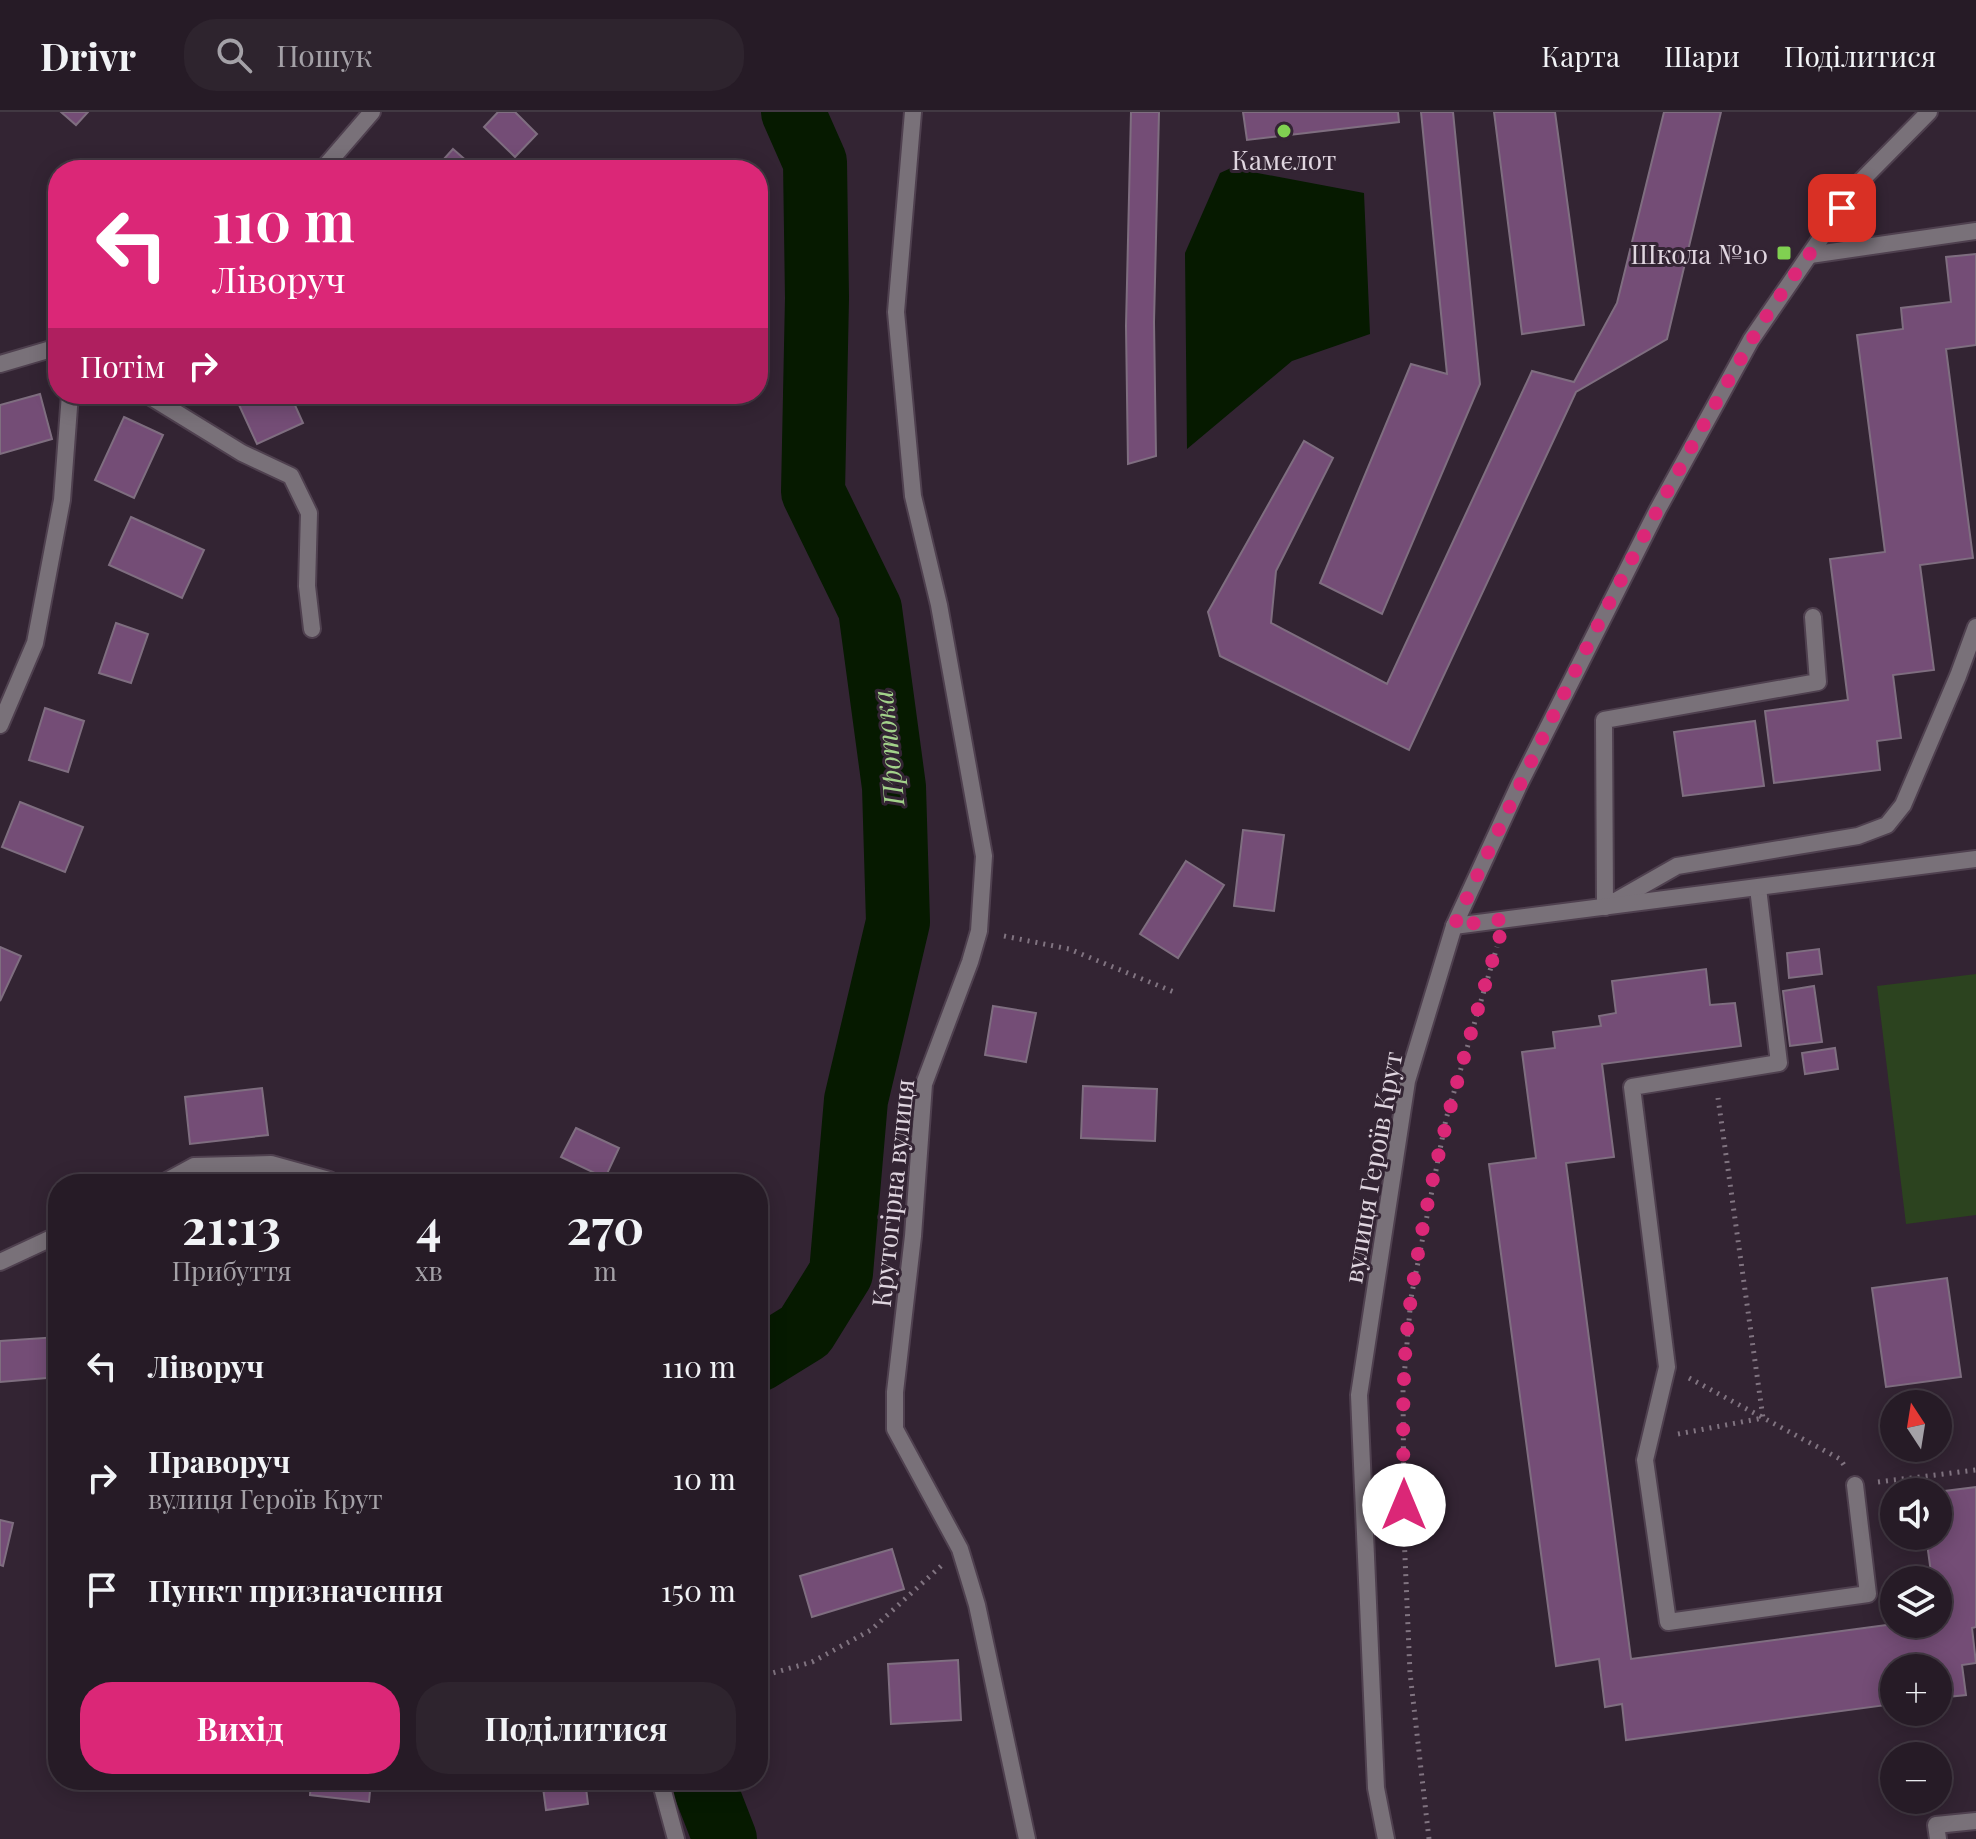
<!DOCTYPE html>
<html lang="uk">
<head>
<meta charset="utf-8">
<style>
  body { margin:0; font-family:"Playfair Display",serif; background:#2e242e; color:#f1f3f6; height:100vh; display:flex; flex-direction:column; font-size:30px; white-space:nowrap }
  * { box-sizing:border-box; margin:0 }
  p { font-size:26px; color:#a4a1a7 }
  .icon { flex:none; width:44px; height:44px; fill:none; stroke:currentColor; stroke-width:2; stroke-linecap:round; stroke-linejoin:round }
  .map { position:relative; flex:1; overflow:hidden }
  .side { position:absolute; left:48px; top:1062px; width:720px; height:616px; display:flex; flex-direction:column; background:#261b26; border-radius:32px; box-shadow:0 4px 20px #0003,0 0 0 2px #423943 }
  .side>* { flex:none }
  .banner { position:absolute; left:48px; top:48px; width:720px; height:244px; border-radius:32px; box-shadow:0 4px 20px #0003,0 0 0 2px #423943; background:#db2777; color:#fff; overflow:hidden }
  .needle { width:52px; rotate:348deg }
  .tools { position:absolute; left:1880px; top:1278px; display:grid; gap:16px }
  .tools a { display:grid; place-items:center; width:72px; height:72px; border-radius:50%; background:#261b26; box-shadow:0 4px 20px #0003,0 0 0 2px #423943; font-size:40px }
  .pin { position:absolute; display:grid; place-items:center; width:68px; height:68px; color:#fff; margin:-34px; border-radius:16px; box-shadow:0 4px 12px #0006 }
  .me { position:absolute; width:88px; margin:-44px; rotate:0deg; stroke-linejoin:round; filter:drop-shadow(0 0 6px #0008) }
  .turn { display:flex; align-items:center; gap:28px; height:168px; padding:0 32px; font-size:36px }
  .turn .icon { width:104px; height:104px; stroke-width:2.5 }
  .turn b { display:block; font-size:56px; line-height:68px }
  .then { display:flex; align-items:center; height:76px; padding:0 32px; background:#0003; gap:16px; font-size:30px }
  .eta { display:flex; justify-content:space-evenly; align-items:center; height:136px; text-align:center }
  .eta b { font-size:48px; font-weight:700; line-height:56px }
  .action { display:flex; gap:16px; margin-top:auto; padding:16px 32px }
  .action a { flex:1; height:92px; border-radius:32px; background:#db2777; color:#fff; font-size:32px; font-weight:700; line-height:92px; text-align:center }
  .action a+a { background:#2e242e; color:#f1f3f6 }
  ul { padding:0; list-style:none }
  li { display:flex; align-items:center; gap:24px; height:112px; padding:0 32px }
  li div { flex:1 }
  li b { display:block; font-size:30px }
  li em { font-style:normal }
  header { display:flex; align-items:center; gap:48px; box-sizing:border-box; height:112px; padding:0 40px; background:#261b26; border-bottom:2px solid #423943 }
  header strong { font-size:38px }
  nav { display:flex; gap:44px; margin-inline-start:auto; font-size:28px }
  .search { width:560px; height:72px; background:#2e242e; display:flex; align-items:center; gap:20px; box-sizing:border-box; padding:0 28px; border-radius:32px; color:#a4a1a7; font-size:30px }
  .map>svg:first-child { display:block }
  .green { fill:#2c431f }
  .water { fill:#061a00 }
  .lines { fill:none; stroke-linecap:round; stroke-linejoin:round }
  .river { stroke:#061a00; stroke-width:64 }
  .building { fill:#744d76; stroke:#7f6e80; stroke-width:2 }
  .service-casing { stroke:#4f404f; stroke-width:20 }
  .minor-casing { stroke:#4f404f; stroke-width:20 }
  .tertiary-casing { stroke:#4f404f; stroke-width:20 }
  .path { stroke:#817481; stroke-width:5; stroke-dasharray:2 6; stroke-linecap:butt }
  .service { stroke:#797179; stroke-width:16 }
  .minor { stroke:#797179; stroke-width:16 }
  .tertiary { stroke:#797179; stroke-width:16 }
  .route { stroke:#db2777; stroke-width:14; stroke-dasharray:0 25.2 }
  .poi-dot { fill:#80d051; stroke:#332433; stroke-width:3 }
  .labels { text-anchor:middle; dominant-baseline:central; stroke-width:6; stroke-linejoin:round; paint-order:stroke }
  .poi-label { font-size:26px; fill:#e0d6e0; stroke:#332433 }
  .street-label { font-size:26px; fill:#e0d6e0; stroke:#332433 }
  .water-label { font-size:28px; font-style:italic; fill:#a2d28a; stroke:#332433 }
</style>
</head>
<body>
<header>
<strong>Drivr</strong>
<div class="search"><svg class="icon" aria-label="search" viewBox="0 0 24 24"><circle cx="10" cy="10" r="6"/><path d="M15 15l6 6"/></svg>Пошук</div>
<nav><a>Карта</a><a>Шари</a><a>Поділитися</a></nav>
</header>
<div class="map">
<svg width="1976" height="1727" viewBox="0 0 1976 1727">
  <rect width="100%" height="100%" fill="#332433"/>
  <polygon class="green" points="1976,862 1976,1103 1906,1112 1877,874"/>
  <polygon class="water" points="1231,56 1364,81 1370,222 1292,249 1187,337 1185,141 1220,61"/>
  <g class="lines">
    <g class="river">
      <polyline points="758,1248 805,1219 841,1161 856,988 898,810 894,675 870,497 813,380 817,186 815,50 793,0"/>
      <polyline points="702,1668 725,1727"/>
    </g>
  </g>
  <g class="building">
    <polygon points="61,0 88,0 76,13"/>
    <polygon points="498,0 515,0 537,22 515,45 484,15"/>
    <polygon points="1131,0 1159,0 1154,210 1156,344 1128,352 1126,214"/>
    <polygon points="1243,0 1398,0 1399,10 1247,28"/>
    <polygon points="1421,0 1453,0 1480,272 1382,502 1320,471 1411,252 1447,262"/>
    <polygon points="1494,0 1555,0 1584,213 1522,222"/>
    <polygon points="1664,0 1721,0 1667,227 1576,280 1409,638 1220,544 1208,500 1304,329 1333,346 1276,459 1271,511 1387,572 1532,259 1574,270 1617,191"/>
    <polygon points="453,37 477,58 434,58"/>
    <polygon points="1976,142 1976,233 1946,237 1973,446 1920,453 1934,558 1893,563 1901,626 1877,629 1880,658 1774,671 1765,599 1848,588 1830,447 1885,440 1857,223 1903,217 1901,196 1951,190 1946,145"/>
    <polygon points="40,282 52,327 0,342 0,293"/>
    <polygon points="234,282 290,282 303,311 257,332"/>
    <polygon points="124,305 163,323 134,386 95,368"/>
    <polygon points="131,405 204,438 182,486 109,453"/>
    <polygon points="116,511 148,522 131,571 99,561"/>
    <polygon points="45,596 84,609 68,660 29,648"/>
    <polygon points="1755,609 1764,674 1683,684 1674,620"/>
    <polygon points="20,690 83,715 65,760 2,735"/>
    <polygon points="1243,718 1284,723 1274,799 1234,794"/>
    <polygon points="1186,749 1224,773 1178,846 1140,822"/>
    <polygon points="0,835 21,844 0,889"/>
    <polygon points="1819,837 1822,862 1789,866 1787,841"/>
    <polygon points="1706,857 1710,893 1735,891 1741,934 1602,952 1614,1045 1566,1051 1631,1547 1894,1512 1938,1512 1938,1468 1932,1468 1926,1424 1938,1424 1937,1380 1976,1375 1976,1515 1972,1516 1976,1551 1962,1553 1966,1583 1938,1586 1938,1556 1894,1556 1894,1592 1626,1628 1622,1592 1605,1595 1599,1547 1556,1554 1489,1052 1536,1046 1522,940 1555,936 1553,920 1601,914 1599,904 1616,901 1612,869"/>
    <polygon points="1814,874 1822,930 1790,934 1783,879"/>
    <polygon points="993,894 1036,901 1026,950 985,943"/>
    <polygon points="1835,936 1838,957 1805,962 1802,941"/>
    <polygon points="1083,974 1157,977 1155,1029 1081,1026"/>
    <polygon points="262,976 268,1023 190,1032 185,985"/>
    <polygon points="576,1016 619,1036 605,1066 561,1045"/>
    <polygon points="1947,1166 1961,1265 1886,1275 1872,1176"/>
    <polygon points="58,1225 58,1265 0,1270 0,1229"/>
    <polygon points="0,1408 13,1411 3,1454 0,1453"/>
    <polygon points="892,1437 904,1477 812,1505 800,1464"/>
    <polygon points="958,1548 961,1608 891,1612 888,1552"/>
    <polygon points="311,1668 371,1668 369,1690 310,1683"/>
    <polygon points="542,1668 585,1668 588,1692 546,1698"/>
  </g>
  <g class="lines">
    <defs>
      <g id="service">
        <polyline points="1810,143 1976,119"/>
        <polyline points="146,282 242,341 291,364 309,401 307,474 312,517"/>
        <polyline points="1813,505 1818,570 1604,608 1605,795 1677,754 1858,724 1887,713 1903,693 1958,564 1976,515"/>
        <polyline points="1758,776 1779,951 1632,975 1667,1255 1645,1348 1668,1510 1868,1482 1855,1373"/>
        <polyline points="1454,814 1976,747"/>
        <polyline points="1938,1727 1936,1713 1976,1709"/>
      </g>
      <g id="minor">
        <polyline points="913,0 896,200 913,384 939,493 984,744 979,819 970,850 924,972 913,1124 895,1280 895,1317 960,1437 977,1493 1027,1727"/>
        <polyline points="0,613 35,531 62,388 70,282"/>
        <polyline points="161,1072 194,1054 271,1052 329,1068 332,1072"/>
        <polyline points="0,1150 58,1123"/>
        <polyline points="660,1668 676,1727"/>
      </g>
      <g id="tertiary">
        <polyline points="322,58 372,0"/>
        <polyline points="0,252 58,235"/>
        <polyline points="1386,1727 1376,1676 1359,1283 1407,969 1454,814 1519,673 1658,397 1751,228 1858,72 1929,0"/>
      </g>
    </defs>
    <use href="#service" class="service-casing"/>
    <use href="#minor" class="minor-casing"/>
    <use href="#tertiary" class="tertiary-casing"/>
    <g class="path">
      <polyline points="1004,824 1069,837 1174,880"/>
      <polyline points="1689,1266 1840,1347 1844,1353"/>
      <polyline points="1678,1322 1763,1306 1718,986"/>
      <polyline points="1878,1370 1976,1358"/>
      <polyline points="758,1565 812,1550 871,1518 941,1454"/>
      <polyline points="1429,1727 1410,1561 1404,1422 1403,1277 1411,1186 1446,1007 1497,835"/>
    </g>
    <use href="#service" class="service"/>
    <use href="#minor" class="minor"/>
    <use href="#tertiary" class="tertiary"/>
  </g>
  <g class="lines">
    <path class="route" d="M1404 1393C1403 1324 1401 1254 1411 1186 1429 1057 1467 932 1505 807L1454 814C1545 616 1641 419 1750 231 1777 184 1812 140 1842 96"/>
  </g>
  <g class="poi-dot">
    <circle cx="1284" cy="19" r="8"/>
    <rect x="1776" y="133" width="16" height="16" rx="4"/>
  </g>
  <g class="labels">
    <g class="poi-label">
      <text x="1284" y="47">Камєлот</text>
      <text x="1768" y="141" text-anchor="end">Школа №10</text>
    </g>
    <g class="street-label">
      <text transform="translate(1372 1055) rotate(-80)">вулиця Героїв Крут</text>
      <text transform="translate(892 1081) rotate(-84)">Крутогірна вулиця</text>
    </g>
    <g class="water-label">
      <text transform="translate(887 636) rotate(-96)">Протока</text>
    </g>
  </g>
</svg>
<div class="tools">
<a><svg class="needle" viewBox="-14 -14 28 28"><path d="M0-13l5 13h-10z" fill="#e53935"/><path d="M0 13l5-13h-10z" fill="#a4a1a7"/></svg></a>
<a><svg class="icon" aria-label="sound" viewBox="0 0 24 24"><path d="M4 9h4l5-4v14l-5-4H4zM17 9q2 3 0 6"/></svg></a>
<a><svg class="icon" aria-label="layers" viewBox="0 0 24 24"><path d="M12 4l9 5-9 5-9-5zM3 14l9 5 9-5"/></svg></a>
<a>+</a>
<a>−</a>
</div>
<div class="pin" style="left:1842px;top:96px;background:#d93025"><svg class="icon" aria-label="arrive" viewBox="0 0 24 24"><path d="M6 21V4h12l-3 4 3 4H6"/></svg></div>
<svg class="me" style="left:1404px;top:1393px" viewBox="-20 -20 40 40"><circle r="19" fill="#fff"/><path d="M0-13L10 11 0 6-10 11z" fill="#db2777"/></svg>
<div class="banner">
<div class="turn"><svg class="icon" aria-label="left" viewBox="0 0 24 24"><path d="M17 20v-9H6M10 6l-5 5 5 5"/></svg><div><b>110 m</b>Ліворуч</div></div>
<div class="then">Потім<svg class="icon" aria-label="right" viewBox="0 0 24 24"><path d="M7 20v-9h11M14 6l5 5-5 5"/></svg></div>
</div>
<section class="side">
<div class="eta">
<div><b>21:13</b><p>Прибуття</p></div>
<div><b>4</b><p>хв</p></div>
<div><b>270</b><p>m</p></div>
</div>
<ul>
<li><svg class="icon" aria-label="left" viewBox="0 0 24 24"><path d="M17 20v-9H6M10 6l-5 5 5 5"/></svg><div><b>Ліворуч</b></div><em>110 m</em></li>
<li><svg class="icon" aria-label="right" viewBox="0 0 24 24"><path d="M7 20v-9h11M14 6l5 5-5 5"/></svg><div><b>Праворуч</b><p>вулиця Героїв Крут</p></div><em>10 m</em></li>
<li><svg class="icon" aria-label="arrive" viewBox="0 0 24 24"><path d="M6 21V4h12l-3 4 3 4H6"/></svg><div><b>Пункт призначення</b></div><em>150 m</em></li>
</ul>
<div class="action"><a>Вихід</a><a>Поділитися</a></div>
</section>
</div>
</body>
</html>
